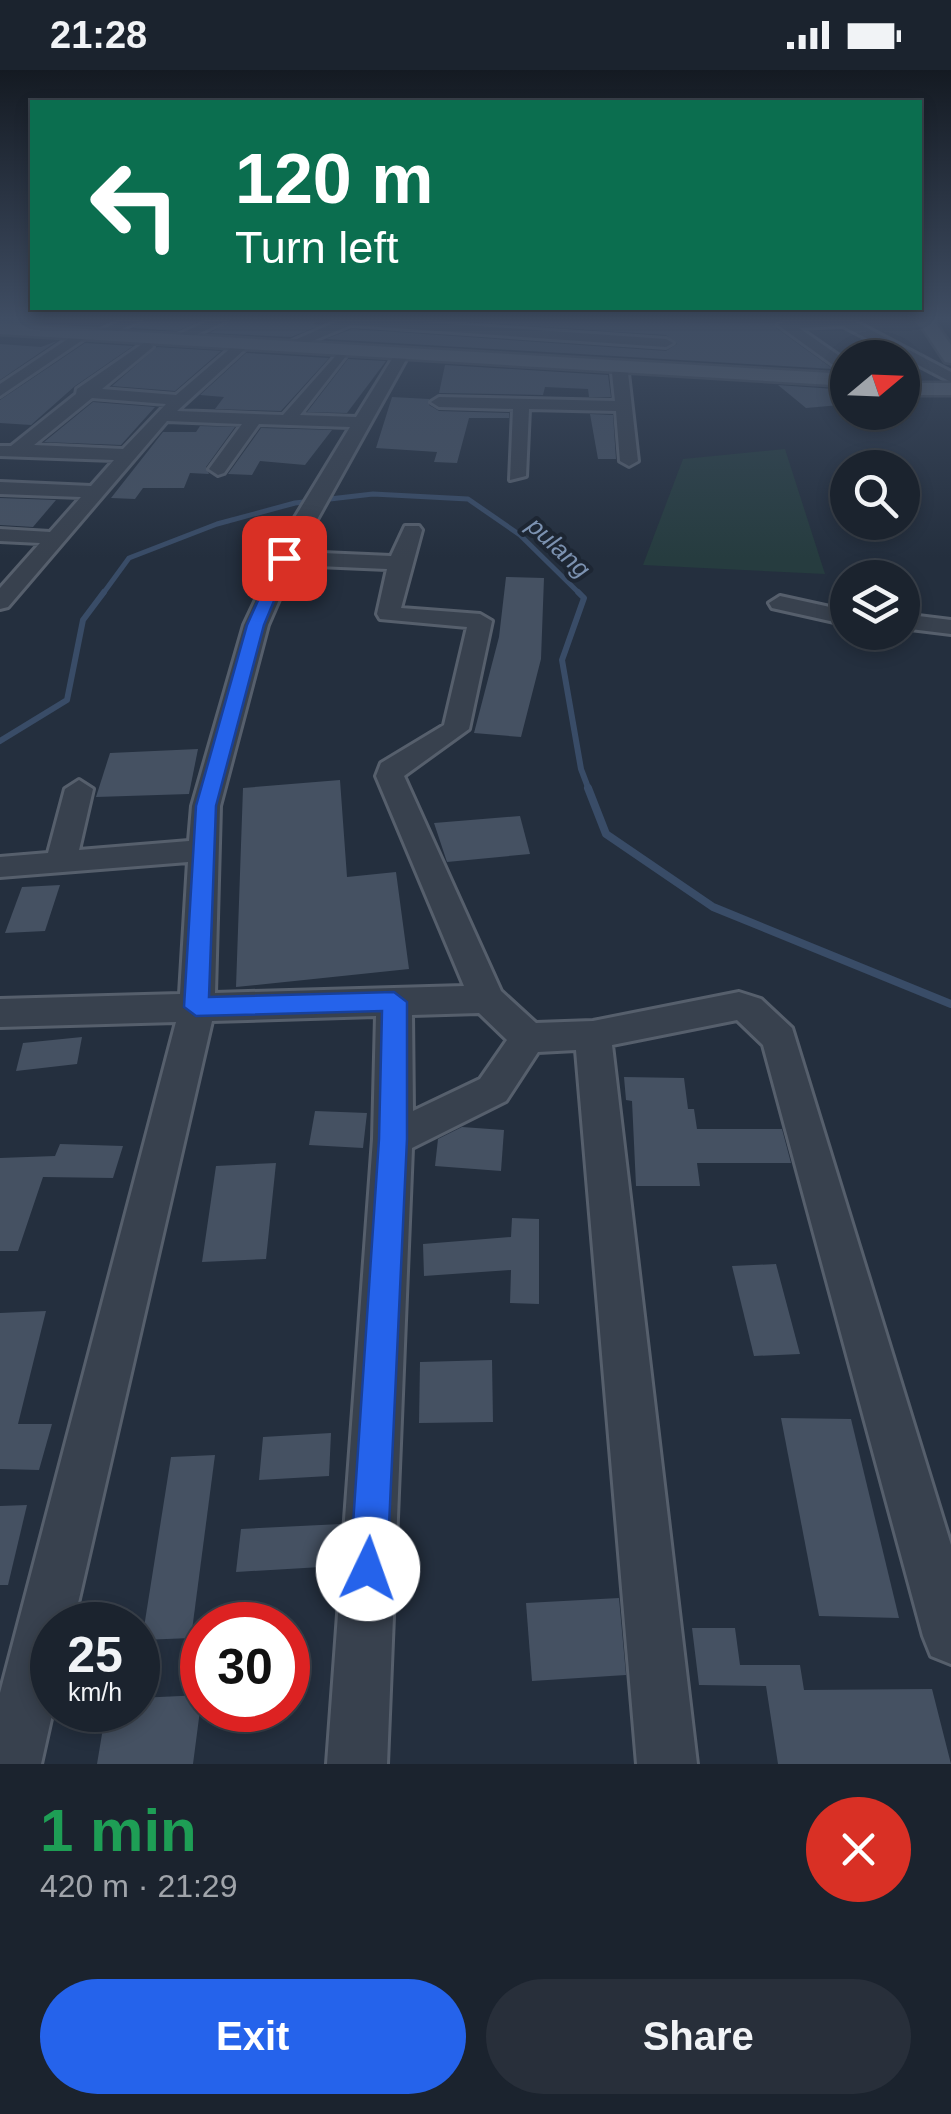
<!DOCTYPE html>
<html lang="en">
<head>
<meta charset="utf-8">
<style>
  body { margin:0; font-family:Arial,sans-serif; background:#282f3a; color:#f1f3f6; height:100vh; display:flex; flex-direction:column; font-size:38px; white-space:nowrap }
  * { box-sizing:border-box; margin:0 }
  p { font-size:32px; color:#a0a4aa }
  .icon { flex:none; width:55px; height:55px; fill:none; stroke:currentColor; stroke-width:2; stroke-linecap:round; stroke-linejoin:round }
  .map { position:relative; height:1694px; overflow:hidden }
  .panel { display:flex; flex-direction:column; background:#1b232e; flex:1 }
  .panel>* { flex:none }
  .top-card { position:absolute; left:30px; top:30px; width:892px; height:210px; border-radius:0px; box-shadow:0 5px 15px #0003,0 0 0 2px #39404a; background:#0b6e4f; color:#fff; overflow:hidden }
  .needle { width:65px; rotate:71deg }
  .tools { position:absolute; left:830px; top:270px; display:grid; gap:20px }
  .tools a { display:grid; place-items:center; width:90px; height:90px; border-radius:50%; background:#1b232e; box-shadow:0 5px 15px #0003,0 0 0 2px #39404a; font-size:50px }
  .speed { position:absolute; left:30px; top:1532px; display:flex; gap:20px; font-size:50px; font-weight:700; text-align:center }
  .speed>* { display:grid; place-content:center; width:130px; height:130px; border-radius:50%; background:#1b232e; box-shadow:0 5px 15px #0003,0 0 0 2px #39404a; line-height:1 }
  .speed small { font-size:25px; font-weight:400 }
  .speed .limit { border:15px solid #d22; background:#fff; color:#111 }
  .pin { position:absolute; display:grid; place-items:center; width:85px; height:85px; color:#fff; margin:-42px; border-radius:20px; box-shadow:0 5px 15px #0006 }
  .me { position:absolute; width:110px; margin:-55px; rotate:3deg; stroke-linejoin:round; filter:drop-shadow(0 0 8px #0008) }
  .turn { display:flex; align-items:center; gap:35px; height:210px; padding:0 40px; font-size:45px }
  .turn .icon { width:130px; height:130px; stroke-width:2.5 }
  .turn b { display:block; font-size:70px; line-height:85px }
  .round { display:grid; place-items:center; flex:none; width:105px; height:105px; border-radius:52px; background:#282f3a }
  .overview { display:flex; align-items:center; justify-content:space-between; height:170px; padding:0 40px }
  h1 { font-size:60px; font-weight:700; line-height:75px; color:#1e9e55 }
  .cta { display:flex; gap:20px; margin-top:auto; padding:20px 40px }
  .cta a { flex:1; height:115px; border-radius:60px; background:#2563eb; color:#fff; font-size:40px; font-weight:700; line-height:115px; text-align:center }
  .cta a+a { background:#282f3a; color:#f1f3f6 }
  .status { display:flex; justify-content:space-between; align-items:center; height:70px; padding:0 50px; background:#1b232e; direction:ltr }
  .status svg { height:28px; fill:currentColor }
  .map>svg:first-child { display:block }
  .green { fill:#263c3f }
  .lines { fill:none; stroke-linecap:round; stroke-linejoin:round }
  .stream-far2 { stroke:#394c67; stroke-width:5 }
  .stream-far1 { stroke:#394c67; stroke-width:6 }
  .stream { stroke:#394c67; stroke-width:8 }
  .building { fill:#455162 }
  .minor-casing { stroke:#565f6c; stroke-width:6 }
  .major-casing { stroke:#414a57; stroke-width:5 }
  .minor { fill:#38414e; fill-rule:evenodd }
  .major { fill:#56606e; fill-rule:evenodd }
  .route { fill:#2563eb; stroke:#184099; stroke-width:2.5 }
  .labels { text-anchor:middle; dominant-baseline:central; stroke-width:8; stroke-linejoin:round; paint-order:stroke }
  .far-water-label { font-size:25px; font-style:italic; fill:#7c92b1; stroke:#1d2633 }
</style>
</head>
<body>
<div class="status"><b>21:28</b><svg viewBox="0 0 49 12"><path d="M0 12V9h3v3zM5 12V6h3v6zM10 12V3h3v9zM15 12V0h3v12zM26 1h20v11H26zM47 4h2v5h-2z"/></svg></div>
<div class="map">
<svg width="951" height="1694" viewBox="0 0 951 1694">
  <rect width="100%" height="100%" fill="#242f3e"/>
  <polygon class="green" points="785,379 825,504 643,495 683,389"/>
  <g class="lines">
    <polyline class="stream-far2" points="102,525 129,488 217,454 295,433 373,424 468,429 520,465 581,525"/>
    <g class="stream-far1">
      <polyline points="578,522 584,528 562,590 581,699 589,720"/>
      <polyline points="0,671 67,630 83,550 104,522"/>
    </g>
    <polyline class="stream" points="588,718 606,764 713,837 951,934"/>
  </g>
  <g class="building">
    <polygon points="143,251 200,251 177,261 133,258"/>
    <polygon points="229,251 319,251 312,254 321,255 291,267 210,263"/>
    <polygon points="456,251 775,253 776,258 833,299 326,269 352,259 666,281 677,274 666,265"/>
    <polygon points="57,271 0,310 0,274 41,277"/>
    <polygon points="85,273 133,276 75,316 31,355 0,353 0,330"/>
    <polygon points="157,277 221,281 175,321 112,316"/>
    <polygon points="246,283 329,288 281,341 215,339 224,327 200,325"/>
    <polygon points="348,289 386,291 347,343 307,342"/>
    <polygon points="445,295 608,305 611,327 589,327 588,319 545,317 543,325 439,323"/>
    <polygon points="778,315 848,320 848,340 840,335 806,338"/>
    <polygon points="392,327 429,329 429,335 439,341 509,343 509,348 469,348 457,393 434,392 437,382 376,378"/>
    <polygon points="93,332 155,337 121,375 44,372"/>
    <polygon points="590,344 613,345 616,389 598,389"/>
    <polygon points="200,356 235,357 206,397 209,404 190,403 184,418 143,418 135,429 111,428 163,362 196,362"/>
    <polygon points="261,358 332,360 305,395 260,391 252,405 228,404"/>
    <polygon points="0,428 56,430 33,457 0,455"/>
    <polygon points="506,507 544,508 541,589 521,667 474,663 499,567"/>
    <polygon points="198,679 189,724 96,727 110,683"/>
    <polygon points="340,710 347,807 396,802 409,899 236,917 243,718"/>
    <polygon points="520,746 530,784 447,792 434,753"/>
    <polygon points="60,815 45,861 5,863 22,817"/>
    <polygon points="82,967 77,994 16,1001 23,973"/>
    <polygon points="624,1007 684,1008 688,1039 694,1039 697,1059 782,1059 791,1093 697,1093 700,1116 636,1116 632,1031 626,1030"/>
    <polygon points="315,1041 367,1043 363,1078 309,1075"/>
    <polygon points="462,1057 504,1060 501,1101 435,1096 438,1069"/>
    <polygon points="60,1074 123,1076 113,1108 43,1107 18,1181 0,1181 0,1088 55,1086"/>
    <polygon points="276,1093 266,1189 202,1192 216,1096"/>
    <polygon points="512,1148 539,1149 539,1234 510,1233 511,1200 424,1206 423,1174 511,1167"/>
    <polygon points="776,1194 800,1284 754,1286 732,1196"/>
    <polygon points="46,1241 18,1354 52,1354 39,1400 0,1399 0,1243"/>
    <polygon points="492,1290 493,1352 419,1353 420,1292"/>
    <polygon points="781,1348 851,1349 899,1548 819,1546"/>
    <polygon points="331,1363 329,1406 259,1410 263,1367"/>
    <polygon points="215,1385 191,1568 142,1570 171,1387"/>
    <polygon points="27,1435 8,1515 0,1515 0,1436"/>
    <polygon points="341,1454 338,1496 236,1502 241,1459"/>
    <polygon points="619,1528 626,1605 532,1611 526,1533"/>
    <polygon points="692,1558 735,1558 740,1595 800,1595 804,1620 932,1619 951,1694 778,1694 766,1616 699,1615"/>
    <polygon points="202,1625 193,1694 97,1694 106,1640 138,1640 138,1628"/>
  </g>
  <g class="lines">
    <defs>
      <g id="minor">
        <polygon points="121,251 140,251 101,268 89,265"/>
        <polygon points="208,251 226,251 178,273 166,270"/>
        <polygon points="338,251 406,251 666,269 673,273 666,277 351,255 293,279 281,276"/>
        <polygon points="854,251 951,302 951,312 843,256 799,258 848,292 848,303 843,302 778,255 785,251"/>
        <polygon points="72,266 84,269 0,326 0,314"/>
        <path d="M148 270 153 277 102 319 176 325 233 276 245 279 177 341 283 345 339 282 346 286 300 345 356 347 397 281 409 284 299 482 391 486 405 456H419L422 460 401 538 480 544 492 551 469 659 404 706 501 921 536 953 593 951 739 922 761 929 792 958 951 1475V1594L931 1586 923 1566 763 975 737 950 612 975 697 1694H637L576 980 538 982 506 1031 412 1078 387 1694H327L373 1069 376 946 212 951 73 1555H52L53 1640 41 1694H0V1623L176 952 0 957V929L180 924 188 792 0 807V787L48 783 65 719 79 710 93 719 79 780 189 771 192 736 244 555 294 449 350 357 259 354 224 403 218 405 209 399 242 354 167 351 8 537 0 539V518L40 473 0 471V459L50 462 81 427 0 424V412L91 416 114 390 0 386V376H11L76 324 77 319ZM92 328 166 334 123 379 34 375ZM294 495 387 499 377 544 380 549 467 557 444 655 381 693 376 706 464 916 215 923 220 736 268 555ZM479 943 507 970 480 1009 413 1041 412 945Z"/>
        <polygon points="620,298 628,303 638,391 629,396 620,391 616,341 529,339 526,406 510,410 513,339 439,337 431,332 439,327 615,331 612,303"/>
        <polygon points="780,526 848,541 848,555 772,538 769,533"/>
        <polygon points="902,544 951,550 951,564 902,558"/>
      </g>
      <g id="major">
        <polygon points="918,251 934,251 951,275 951,293 945,292"/>
        <polygon points="0,254 848,304 848,316 0,264"/>
        <rect x="902" y="313" width="49" height="12"/>
      </g>
    </defs>
    <use href="#minor" class="minor-casing"/>
    <use href="#major" class="major-casing"/>
    <use href="#minor" class="minor"/>
    <use href="#major" class="major"/>
  </g>
  <linearGradient id="sky" x2="0" y2="1"><stop stop-color="#141a22"/><stop offset="0.51" stop-color="#3f4d63"/><stop offset="1" stop-color="#3f4d63" stop-opacity="0"/></linearGradient>
  <rect width="951" height="488" fill="url(#sky)"/>
  <polygon class="route" points="284,483 292,488 264,555 216,736 209,927 394,922 407,932 407,1069 387,1499 382,1512 368,1517 355,1512 350,1499 379,1069 382,941 196,946 184,937 196,736 247,555 277,488"/>
  <g class="labels">
    <g class="far-water-label">
      <text transform="translate(559 477) rotate(43)">pulang</text>
    </g>
  </g>
</svg>
<div class="tools">
<a><svg class="needle" viewBox="-14 -14 28 28"><path d="M0-13l5 13h-10z" fill="#e53935"/><path d="M0 13l5-13h-10z" fill="#a0a4aa"/></svg></a>
<a><svg class="icon" aria-label="search" viewBox="0 0 24 24"><circle cx="10" cy="10" r="6"/><path d="M15 15l6 6"/></svg></a>
<a><svg class="icon" aria-label="layers" viewBox="0 0 24 24"><path d="M12 4l9 5-9 5-9-5zM3 14l9 5 9-5"/></svg></a>
</div>
<div class="speed"><div>25<small>km/h</small></div><div class="limit">30</div></div>
<div class="pin" style="left:284px;top:488px;background:#d93025"><svg class="icon" aria-label="arrive" viewBox="0 0 24 24"><path d="M6 21V4h12l-3 4 3 4H6"/></svg></div>
<svg class="me" style="left:368px;top:1499px" viewBox="-20 -20 40 40"><circle r="19" fill="#fff"/><path d="M0-13L10 11 0 6-10 11z" fill="#2563eb"/></svg>
<div class="top-card">
<div class="turn"><svg class="icon" aria-label="left" viewBox="0 0 24 24"><path d="M17 20v-9H6M10 6l-5 5 5 5"/></svg><div><b>120 m</b>Turn left</div></div>
</div>
</div>
<section class="panel">
<div class="overview"><div><h1>1 min</h1><p>420 m · 21:29</p></div><a class="round" style="background:#d93025;color:#fff"><svg class="icon" aria-label="close" viewBox="0 0 24 24"><path d="M6 6l12 12M18 6L6 18"/></svg></a></div>
<div class="cta"><a>Exit</a><a>Share</a></div>
</section>
</body>
</html>
